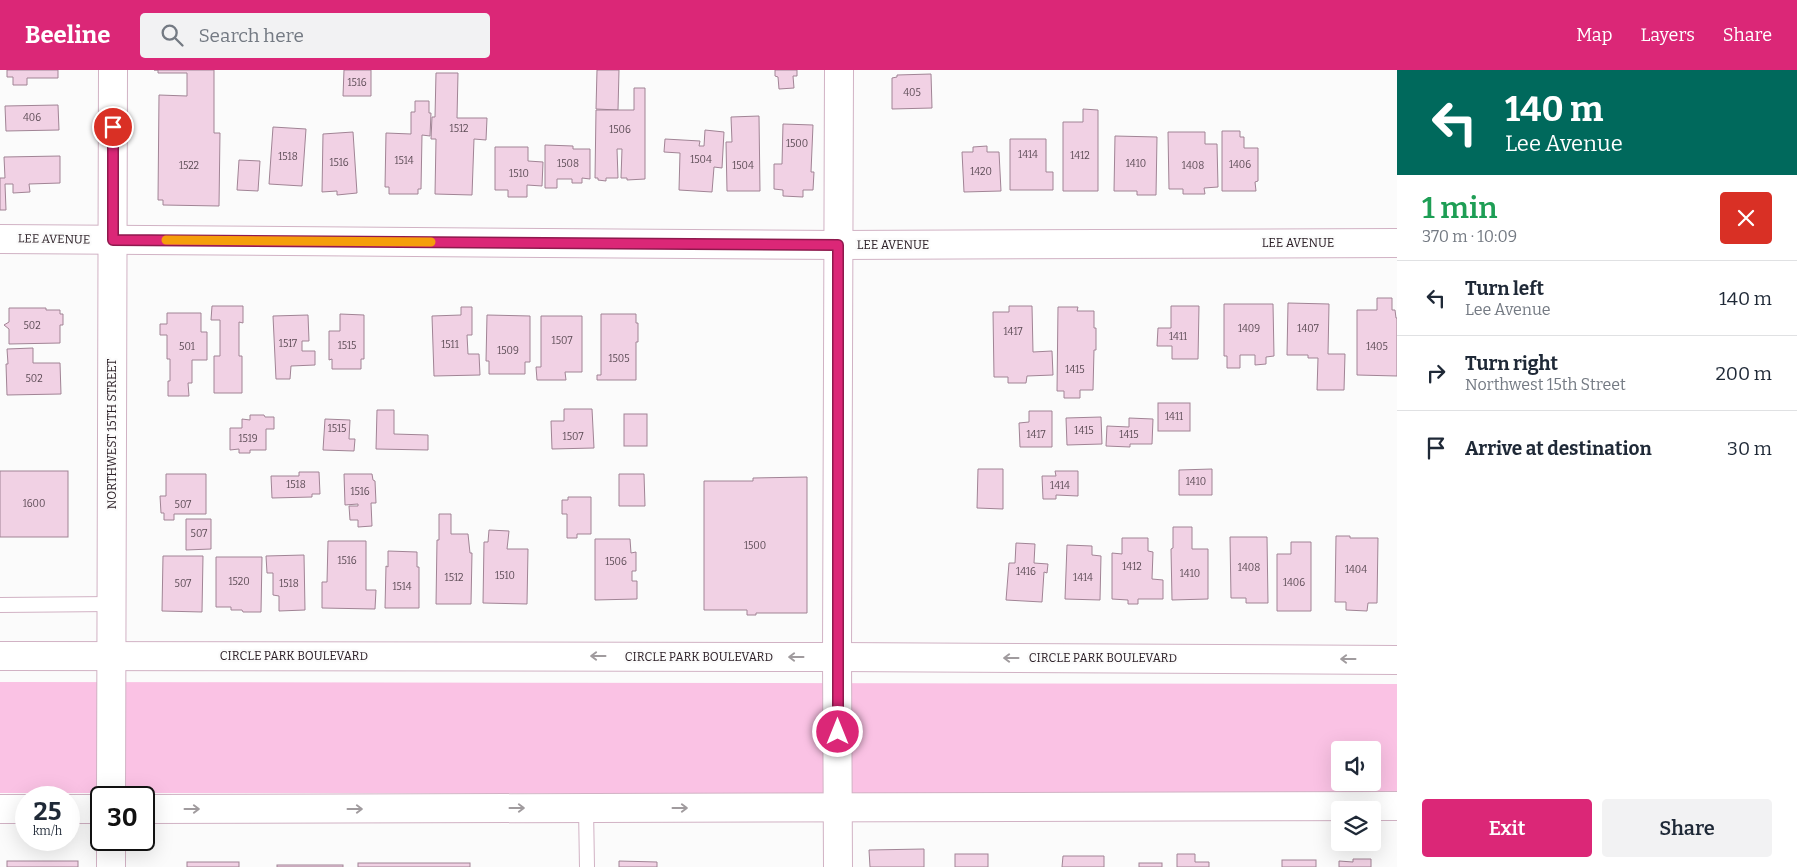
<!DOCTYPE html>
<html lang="en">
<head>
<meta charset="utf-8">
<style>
  body { margin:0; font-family:Bitter,serif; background:#f2f2f3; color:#1f2937; height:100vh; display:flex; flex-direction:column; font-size:19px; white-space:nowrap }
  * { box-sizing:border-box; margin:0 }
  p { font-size:16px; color:#747a83 }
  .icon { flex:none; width:28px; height:28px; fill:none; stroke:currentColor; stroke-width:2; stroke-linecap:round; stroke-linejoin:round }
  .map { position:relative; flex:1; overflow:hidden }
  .panel { display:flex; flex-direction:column; background:#fff; width:400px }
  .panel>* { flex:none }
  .top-card { background:#00695c; color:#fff; overflow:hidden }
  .controls { position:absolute; left:1331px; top:671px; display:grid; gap:10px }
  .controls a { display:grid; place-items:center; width:50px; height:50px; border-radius:5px; background:#fff; box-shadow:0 5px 20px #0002; font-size:25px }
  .speed { position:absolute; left:15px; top:716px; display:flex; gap:10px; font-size:25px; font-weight:700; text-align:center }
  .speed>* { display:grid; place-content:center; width:65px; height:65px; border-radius:50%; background:#fff; box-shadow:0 5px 20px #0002; line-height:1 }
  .speed small { font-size:12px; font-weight:400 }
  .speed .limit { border:2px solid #111; border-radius:8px; background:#fff; color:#111 }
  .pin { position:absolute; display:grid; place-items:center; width:42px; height:42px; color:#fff; margin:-21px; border:2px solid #fff; border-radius:50%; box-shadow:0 1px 5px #0007 }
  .me { position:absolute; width:55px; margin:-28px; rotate:0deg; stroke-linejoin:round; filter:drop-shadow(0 0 4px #0008) }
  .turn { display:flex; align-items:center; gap:18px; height:105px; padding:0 25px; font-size:22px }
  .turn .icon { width:65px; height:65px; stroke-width:2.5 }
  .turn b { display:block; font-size:35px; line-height:42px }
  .round { display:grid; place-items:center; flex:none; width:52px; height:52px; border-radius:5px; background:#f2f2f3 }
  .headline { display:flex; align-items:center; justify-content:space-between; height:85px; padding:0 25px }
  h1 { font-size:30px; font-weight:600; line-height:38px; color:#1e9e55 }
  .primary-button { display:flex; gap:10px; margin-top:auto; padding:10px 25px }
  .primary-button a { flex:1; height:58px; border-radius:5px; background:#db2777; color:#fff; font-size:20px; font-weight:600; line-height:58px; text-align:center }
  .primary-button a+a { background:#f2f2f3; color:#1f2937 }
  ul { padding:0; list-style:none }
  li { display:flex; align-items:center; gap:15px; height:75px; padding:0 25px; border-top:1px solid #e0e1e3 }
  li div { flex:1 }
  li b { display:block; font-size:19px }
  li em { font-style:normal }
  header { display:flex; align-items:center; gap:30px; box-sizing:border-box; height:70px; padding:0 25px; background:#db2777; color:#fff }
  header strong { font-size:24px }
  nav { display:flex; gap:28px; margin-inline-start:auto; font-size:18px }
  .search { width:350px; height:45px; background:#f2f2f3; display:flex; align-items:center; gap:12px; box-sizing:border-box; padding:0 18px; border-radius:5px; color:#747a83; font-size:19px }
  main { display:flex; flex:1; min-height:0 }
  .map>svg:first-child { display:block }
  .green { fill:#fac2e4; fill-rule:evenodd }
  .building { fill:#f1d1e4; stroke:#a18495 }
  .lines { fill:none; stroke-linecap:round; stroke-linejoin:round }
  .service-casing { stroke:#d1b2c4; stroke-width:16 }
  .minor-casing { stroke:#d1b2c4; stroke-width:30 }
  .service { stroke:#fff; stroke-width:14 }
  .minor { stroke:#fff; stroke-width:28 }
  .oneway { stroke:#a09b9e }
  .route-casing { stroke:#8e194d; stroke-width:12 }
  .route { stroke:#db2777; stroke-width:9 }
  .slow { stroke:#f59e0b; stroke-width:9 }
  .labels { text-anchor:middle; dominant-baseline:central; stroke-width:4.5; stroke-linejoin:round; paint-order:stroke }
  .number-label { font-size:10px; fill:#5d4c56 }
  .street-label { font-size:12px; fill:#2c2027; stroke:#fbfbfb }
</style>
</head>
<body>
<header>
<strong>Beeline</strong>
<div class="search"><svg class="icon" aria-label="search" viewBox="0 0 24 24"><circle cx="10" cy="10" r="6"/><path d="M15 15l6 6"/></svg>Search here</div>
<nav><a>Map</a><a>Layers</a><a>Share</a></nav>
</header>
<main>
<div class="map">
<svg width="1397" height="797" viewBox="0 0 1397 797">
  <rect width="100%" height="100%" fill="#fbfbfb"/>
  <path class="green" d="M0 612 1397 614V723H0ZM1340 680H1372V712H1340Z"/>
  <g class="building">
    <polygon points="7,0 58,0 58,8 27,8 27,15 13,15 13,7 7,7"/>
    <polygon points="154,0 214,0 214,63 220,63 219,136 163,135 163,130 158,130 159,25 187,26 187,3 158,3 158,0"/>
    <polygon points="344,0 371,0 371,26 343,26"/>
    <polygon points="597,0 619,0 618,40 596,39"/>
    <polygon points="775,0 797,0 797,6 793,6 794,18 779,19 778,7 775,6"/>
    <polygon points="436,3 458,3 457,48 487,48 486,70 474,69 472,125 435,124 436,69 431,69 432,47 435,47"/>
    <polygon points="931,4 932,38 892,39 892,8 897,7 897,5"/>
    <polygon points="634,18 645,18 645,109 627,110 627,108 621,108 622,79 617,79 618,108 606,108 606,111 598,110 598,108 595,108 596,40 634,40"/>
    <polygon points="415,31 429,31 429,43 431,43 430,66 422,65 421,119 418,119 418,124 389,124 389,117 385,117 386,63 411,64 411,42 415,42"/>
    <polygon points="58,35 59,60 6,61 5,36"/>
    <polygon points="1083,39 1098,40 1098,121 1063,121 1063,52 1083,52"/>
    <polygon points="759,46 760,121 727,121 726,72 732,72 731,47"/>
    <polygon points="783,54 813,55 811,102 814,102 813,120 803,120 803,127 783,126 783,120 774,119 774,94 782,94"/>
    <polygon points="273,57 306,59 302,116 269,114"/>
    <polygon points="705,60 724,62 722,98 714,97 712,122 679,120 680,83 664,82 665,69 700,71 699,76 704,76"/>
    <polygon points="1222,61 1240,61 1240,67 1244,67 1244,78 1258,78 1258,111 1255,112 1256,121 1222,121"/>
    <polygon points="353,62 357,123 337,125 337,121 322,122 323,64"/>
    <polygon points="1168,62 1205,62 1205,74 1217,74 1218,117 1204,118 1205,124 1183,124 1183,119 1169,119"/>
    <polygon points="1115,66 1157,67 1156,125 1137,125 1137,121 1114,121"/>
    <polygon points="1010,69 1046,69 1046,102 1053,102 1053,120 1010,120"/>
    <polygon points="545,75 573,76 573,79 590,79 590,109 582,108 582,113 572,113 572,109 557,109 557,118 545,118"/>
    <polygon points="987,76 987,82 999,82 1001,121 964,122 962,82 973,82 973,77"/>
    <polygon points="495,77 528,77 528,91 543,92 542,116 527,115 527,127 508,127 508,120 495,120"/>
    <polygon points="60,86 60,113 29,114 30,122 13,123 13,114 5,114 6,140 0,140 0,108 5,108 4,87"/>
    <polygon points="239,90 260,91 258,121 237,120"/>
    <polygon points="1377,228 1392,228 1392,240 1395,240 1396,248 1397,248 1397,306 1357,305 1357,240 1377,240"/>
    <polygon points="1288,233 1329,234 1328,284 1345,284 1344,320 1317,320 1318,288 1308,288 1308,285 1287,285"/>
    <polygon points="1224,234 1273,234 1274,286 1266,287 1266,294 1255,295 1255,285 1240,285 1240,298 1227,298 1227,286 1224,286"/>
    <polygon points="212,236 243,236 243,253 239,252 239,286 242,286 242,323 214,323 214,286 220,286 220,250 211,250"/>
    <polygon points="1009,236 1032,236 1033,282 1052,281 1053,305 1027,306 1026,313 1008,313 1008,307 994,307 993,242 1009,242"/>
    <polygon points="1171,236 1199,236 1198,289 1172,289 1172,276 1157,276 1158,258 1171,258"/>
    <polygon points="461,237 472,237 472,265 467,265 468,284 479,284 480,305 434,306 432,246 461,245"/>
    <polygon points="1058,237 1078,237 1077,241 1094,241 1094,258 1096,258 1096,280 1094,280 1093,320 1080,320 1080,328 1064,328 1064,321 1057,321"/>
    <polygon points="9,238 46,238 46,240 60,240 60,244 63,244 63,255 60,255 60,273 9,274 9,259 4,255 9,252"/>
    <polygon points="167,243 201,243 201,262 207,262 207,290 192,290 192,313 188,313 189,326 168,326 168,311 170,311 170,289 167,289 167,265 160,265 160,254 167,254"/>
    <polygon points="340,244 364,245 364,289 361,289 361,299 332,299 332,289 329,290 329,261 340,261"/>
    <polygon points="601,244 636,244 636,253 638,253 638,272 636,272 636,310 597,310 597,305 601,305"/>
    <polygon points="308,245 309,271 302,271 302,281 315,281 315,295 291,296 290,309 276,309 273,246"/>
    <polygon points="487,245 530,246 530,292 525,292 525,304 489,304 489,291 486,291"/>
    <polygon points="541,246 582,246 582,302 565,302 566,310 537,310 536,297 541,297"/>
    <polygon points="33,278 33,293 60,293 61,324 7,325 6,294 8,294 7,279"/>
    <rect x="1158" y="333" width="32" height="28"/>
    <polygon points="564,339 592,339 594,378 552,379 551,351 564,351"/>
    <polygon points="377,340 394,340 394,364 428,365 428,380 376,379"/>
    <polygon points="1029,341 1052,341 1052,377 1020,377 1019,353 1029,352"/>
    <rect x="624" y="344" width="23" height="32"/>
    <polygon points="250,345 264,345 265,347 274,347 274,359 266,359 266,380 250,380 250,383 239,383 239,379 230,380 230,358 242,358 242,349 250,350"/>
    <polygon points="1101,347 1102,374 1067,375 1066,348"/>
    <polygon points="1129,348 1153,349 1152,374 1130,374 1130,377 1106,376 1107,356 1129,357"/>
    <polygon points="325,349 350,350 349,369 355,369 354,381 323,380"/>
    <polygon points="978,399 1003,399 1003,439 977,438"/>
    <polygon points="1212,399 1212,425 1179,425 1179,400"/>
    <rect x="0" y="401" width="68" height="66"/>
    <polygon points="1055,401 1078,401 1078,426 1056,425 1056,429 1043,429 1042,406 1056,406"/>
    <polygon points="299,402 319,402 320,424 312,424 312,427 272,428 271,406 299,406"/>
    <polygon points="166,404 206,404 206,444 174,444 174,450 164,450 164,443 161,443 160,426 166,426"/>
    <polygon points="344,404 372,404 373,410 375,411 376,433 371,433 372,456 358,457 358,450 350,450 349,436 358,436 358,434 345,435"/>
    <polygon points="619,404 644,404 645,436 619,436"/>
    <polygon points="807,407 807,543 756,543 756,545 747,545 747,540 704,540 704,411 753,411 753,408"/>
    <polygon points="568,427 591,427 591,464 577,464 577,468 567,468 567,444 562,444 562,430 568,430"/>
    <polygon points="439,444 451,444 451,464 468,464 470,483 472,483 471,534 436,534 437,470 439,470"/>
    <polygon points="186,449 211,449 211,479 186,480"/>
    <polygon points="1173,457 1192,457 1192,479 1208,479 1208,529 1172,530 1171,479 1173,478"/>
    <polygon points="489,460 509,461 507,479 528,479 527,534 483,533 484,472 488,472"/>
    <polygon points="1336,466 1350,466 1350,468 1378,468 1377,533 1368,533 1367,541 1346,540 1346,532 1335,532"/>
    <polygon points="1230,467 1267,467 1268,533 1246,533 1246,528 1231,528"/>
    <polygon points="1122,468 1148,468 1148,481 1153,482 1152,509 1163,510 1163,529 1138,529 1138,534 1128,534 1128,530 1112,529 1112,483 1122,484"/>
    <polygon points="595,469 630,469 631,483 636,482 636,501 632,501 632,511 637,511 637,529 595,530"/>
    <polygon points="328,471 366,471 366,520 376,520 375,539 322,538 322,512 327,512"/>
    <polygon points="1291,472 1311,472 1311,541 1277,541 1277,484 1291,484"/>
    <polygon points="1016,473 1035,474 1034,493 1048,494 1047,503 1044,502 1042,532 1006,530 1009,493 1015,493"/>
    <polygon points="1067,475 1092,476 1092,485 1101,486 1100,530 1065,529"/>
    <polygon points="388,481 417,482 417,497 419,497 419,538 385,538 386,496 388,497"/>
    <polygon points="304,485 305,540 279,541 279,526 273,525 273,503 267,503 266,486"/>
    <polygon points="163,486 203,486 202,542 162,541"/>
    <polygon points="216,487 262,487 261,542 243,542 242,540 231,540 231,537 216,537"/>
    <polygon points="924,779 924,797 870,797 869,780"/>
    <rect x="955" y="784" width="33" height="13"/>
    <polygon points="1177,784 1195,784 1195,792 1209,792 1209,797 1177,797"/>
    <polygon points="1063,786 1104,786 1104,797 1062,797"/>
    <polygon points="1353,789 1371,789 1371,797 1339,797 1339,791 1353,792"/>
    <rect x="1282" y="790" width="34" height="7"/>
    <rect x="7" y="791" width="71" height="6"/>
    <polygon points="619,791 657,792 657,797 619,797"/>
    <rect x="187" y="792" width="52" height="5"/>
    <rect x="358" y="793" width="112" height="4"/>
    <rect x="1139" y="793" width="23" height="4"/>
    <rect x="277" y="795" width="66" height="2"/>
  </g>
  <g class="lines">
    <defs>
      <g id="service">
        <polyline points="0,535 112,534"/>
        <polyline points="586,738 587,797"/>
      </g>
      <g id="minor">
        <polyline points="0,169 838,175 1397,173"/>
        <polyline points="0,586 837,587 1397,590"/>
        <polyline points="111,728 113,0"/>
        <polyline points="0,739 26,739"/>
        <polyline points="69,739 101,739"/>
        <polyline points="144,739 1397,736"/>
        <polyline points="111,797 111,770"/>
        <polyline points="838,797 837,587 839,0"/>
      </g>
    </defs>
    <use href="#service" class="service-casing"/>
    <use href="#minor" class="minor-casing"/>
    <use href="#service" class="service"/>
    <use href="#minor" class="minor"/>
  </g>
  <defs><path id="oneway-shaft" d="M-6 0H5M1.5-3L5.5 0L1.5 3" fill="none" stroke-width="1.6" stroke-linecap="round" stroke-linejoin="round" transform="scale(1.25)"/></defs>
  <g class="oneway">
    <use href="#oneway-shaft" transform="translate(598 586) rotate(-180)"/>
    <use href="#oneway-shaft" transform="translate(796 587) rotate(-180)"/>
    <use href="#oneway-shaft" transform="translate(1011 588) rotate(-180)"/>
    <use href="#oneway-shaft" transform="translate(1348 589) rotate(-180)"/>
    <use href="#oneway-shaft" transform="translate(517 738)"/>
    <use href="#oneway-shaft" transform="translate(680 738)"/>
    <use href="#oneway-shaft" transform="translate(192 739)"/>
    <use href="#oneway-shaft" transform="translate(355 739)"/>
  </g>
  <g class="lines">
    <defs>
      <polyline id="route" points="113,57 113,170 838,175 838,662"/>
    </defs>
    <use href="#route" class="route-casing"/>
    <use href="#route" class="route"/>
    <polyline class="slow" points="166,170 431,172"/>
  </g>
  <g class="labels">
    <g class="number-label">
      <text x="357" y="13">1516</text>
      <text x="912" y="23">405</text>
      <text x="32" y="48">406</text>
      <text x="459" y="59">1512</text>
      <text x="620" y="60">1506</text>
      <text x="797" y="74">1500</text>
      <text x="1028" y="85">1414</text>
      <text x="1080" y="86">1412</text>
      <text x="288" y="87">1518</text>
      <text x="701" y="90">1504</text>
      <text x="404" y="91">1514</text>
      <text x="339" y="93">1516</text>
      <text x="568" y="94">1508</text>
      <text x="1136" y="94">1410</text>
      <text x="1240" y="95">1406</text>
      <text x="189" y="96">1522</text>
      <text x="743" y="96">1504</text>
      <text x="1193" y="96">1408</text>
      <text x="981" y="102">1420</text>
      <text x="519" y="104">1510</text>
      <text x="32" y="256">502</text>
      <text x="1249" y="259">1409</text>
      <text x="1308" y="259">1407</text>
      <text x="1013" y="262">1417</text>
      <text x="1178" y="267">1411</text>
      <text x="562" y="271">1507</text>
      <text x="288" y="274">1517</text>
      <text x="450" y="275">1511</text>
      <text x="347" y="276">1515</text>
      <text x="187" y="277">501</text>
      <text x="1377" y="277">1405</text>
      <text x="508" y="281">1509</text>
      <text x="619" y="289">1505</text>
      <text x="1075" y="300">1415</text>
      <text x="34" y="309">502</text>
      <text x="1174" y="347">1411</text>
      <text x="337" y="359">1515</text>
      <text x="1084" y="361">1415</text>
      <text x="1036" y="365">1417</text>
      <text x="1129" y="365">1415</text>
      <text x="573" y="367">1507</text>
      <text x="248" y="369">1519</text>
      <text x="1196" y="412">1410</text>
      <text x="296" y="415">1518</text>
      <text x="1060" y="416">1414</text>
      <text x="360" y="422">1516</text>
      <text x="34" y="434">1600</text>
      <text x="183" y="435">507</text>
      <text x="199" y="464">507</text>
      <text x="755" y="476">1500</text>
      <text x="347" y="491">1516</text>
      <text x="616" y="492">1506</text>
      <text x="1132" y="497">1412</text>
      <text x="1249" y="498">1408</text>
      <text x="1356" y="500">1404</text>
      <text x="1026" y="502">1416</text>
      <text x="1190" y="504">1410</text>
      <text x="505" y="506">1510</text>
      <text x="454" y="508">1512</text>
      <text x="1083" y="508">1414</text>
      <text x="239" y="512">1520</text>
      <text x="1294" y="513">1406</text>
      <text x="183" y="514">507</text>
      <text x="289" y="514">1518</text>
      <text x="402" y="517">1514</text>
    </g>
    <g class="street-label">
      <text transform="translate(54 169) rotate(1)">LEE AVENUE</text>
      <text x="1298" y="173">LEE AVENUE</text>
      <text x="893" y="175">LEE AVENUE</text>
      <text transform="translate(112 364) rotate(-90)">NORTHWEST 15TH STREET</text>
      <text x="294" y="586">CIRCLE PARK BOULEVARD</text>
      <text x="699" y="587">CIRCLE PARK BOULEVARD</text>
      <text x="1103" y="588">CIRCLE PARK BOULEVARD</text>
    </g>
  </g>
</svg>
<div class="controls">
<a><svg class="icon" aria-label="sound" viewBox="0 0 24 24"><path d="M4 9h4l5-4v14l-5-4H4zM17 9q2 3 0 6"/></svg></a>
<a><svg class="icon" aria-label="layers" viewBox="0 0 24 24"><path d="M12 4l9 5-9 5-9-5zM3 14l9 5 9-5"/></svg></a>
</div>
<div class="speed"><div>25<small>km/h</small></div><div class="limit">30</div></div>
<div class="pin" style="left:113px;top:57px;background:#d93025"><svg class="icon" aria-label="arrive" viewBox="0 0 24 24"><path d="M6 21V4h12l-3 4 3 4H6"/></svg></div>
<svg class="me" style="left:838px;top:662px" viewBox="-20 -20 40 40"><circle r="17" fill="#db2777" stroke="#fff" stroke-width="3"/><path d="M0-11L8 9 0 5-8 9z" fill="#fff"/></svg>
</div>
<section class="panel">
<div class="top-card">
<div class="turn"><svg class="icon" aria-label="left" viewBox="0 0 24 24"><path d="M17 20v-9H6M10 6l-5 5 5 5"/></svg><div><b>140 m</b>Lee Avenue</div></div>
</div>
<div class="headline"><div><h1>1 min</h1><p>370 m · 10:09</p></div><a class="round" style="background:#d93025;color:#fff"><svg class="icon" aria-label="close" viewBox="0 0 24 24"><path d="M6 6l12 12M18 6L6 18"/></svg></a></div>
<ul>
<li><svg class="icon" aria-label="left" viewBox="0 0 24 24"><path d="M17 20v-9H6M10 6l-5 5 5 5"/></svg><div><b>Turn left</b><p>Lee Avenue</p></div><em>140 m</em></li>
<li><svg class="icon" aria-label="right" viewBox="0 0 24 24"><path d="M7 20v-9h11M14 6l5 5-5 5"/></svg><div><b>Turn right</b><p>Northwest 15th Street</p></div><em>200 m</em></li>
<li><svg class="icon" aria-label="arrive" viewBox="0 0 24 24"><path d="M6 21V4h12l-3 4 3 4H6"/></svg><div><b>Arrive at destination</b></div><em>30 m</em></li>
</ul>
<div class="primary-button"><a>Exit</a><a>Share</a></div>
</section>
</main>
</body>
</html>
